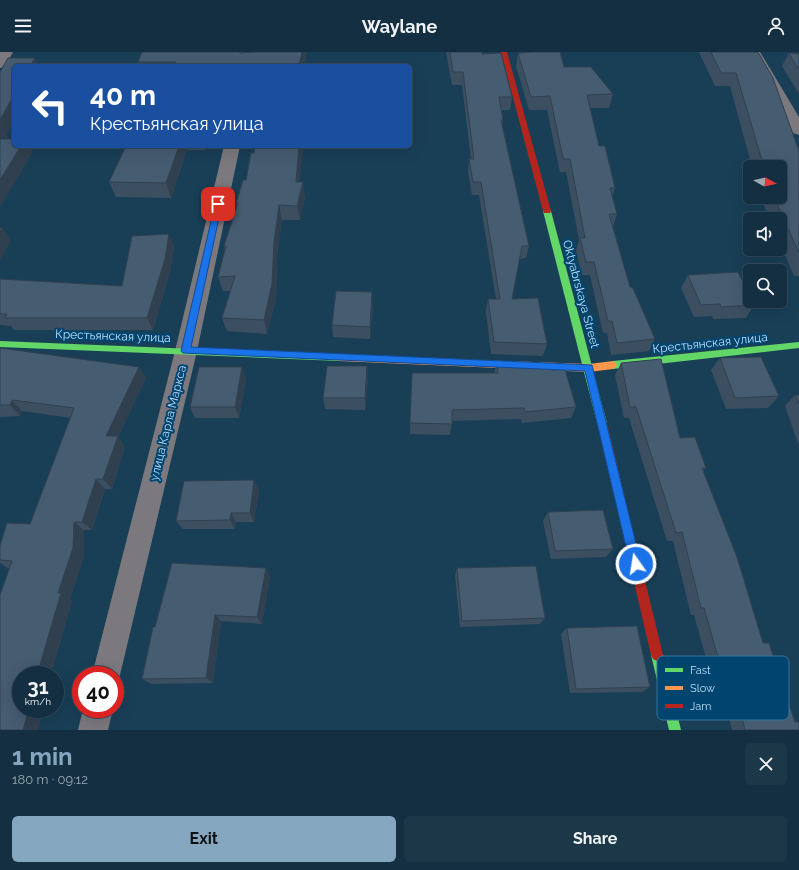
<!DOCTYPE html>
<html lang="en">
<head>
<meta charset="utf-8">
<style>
  body { margin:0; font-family:Raleway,sans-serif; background:#1c3748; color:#f1f3f6; height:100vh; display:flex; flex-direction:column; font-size:15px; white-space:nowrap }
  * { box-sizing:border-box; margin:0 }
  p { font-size:13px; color:#9da9b1 }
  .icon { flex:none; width:22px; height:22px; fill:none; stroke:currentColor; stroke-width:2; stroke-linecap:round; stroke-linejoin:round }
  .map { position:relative; height:678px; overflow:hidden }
  .details { display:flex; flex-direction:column; background:#132f41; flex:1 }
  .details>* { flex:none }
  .hud { position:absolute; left:12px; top:12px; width:400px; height:84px; border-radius:6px; box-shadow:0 4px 16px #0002,0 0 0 1px #324a5a; background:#1a4fa0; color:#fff; overflow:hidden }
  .needle { width:26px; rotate:98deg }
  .controls { position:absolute; left:743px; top:108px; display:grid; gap:8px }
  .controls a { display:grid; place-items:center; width:44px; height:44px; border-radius:6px; background:#132f41; box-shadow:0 4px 16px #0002,0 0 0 1px #324a5a; font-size:20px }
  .speed { position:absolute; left:12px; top:614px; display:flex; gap:8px; font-size:20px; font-weight:700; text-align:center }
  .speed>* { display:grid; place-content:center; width:52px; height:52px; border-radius:50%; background:#132f41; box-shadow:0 4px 16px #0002,0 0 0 1px #324a5a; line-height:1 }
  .speed small { font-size:10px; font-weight:400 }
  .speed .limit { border:6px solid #d22; background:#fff; color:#111 }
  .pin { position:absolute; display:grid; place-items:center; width:34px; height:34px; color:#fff; margin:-17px; border-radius:8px; box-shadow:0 2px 6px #0006 }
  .me { position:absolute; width:44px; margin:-22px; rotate:347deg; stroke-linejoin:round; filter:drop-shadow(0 0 3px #0008) }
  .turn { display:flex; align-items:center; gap:14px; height:84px; padding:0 12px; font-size:18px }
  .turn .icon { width:52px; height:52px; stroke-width:2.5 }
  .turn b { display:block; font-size:28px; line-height:34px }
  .round { display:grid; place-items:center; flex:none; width:42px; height:42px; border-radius:6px; background:#1c3748 }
  .summary { display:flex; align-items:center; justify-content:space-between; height:68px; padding:0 12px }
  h1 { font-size:24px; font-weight:700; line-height:30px; color:#85a6bf }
  .button { display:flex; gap:8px; margin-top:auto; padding:8px 12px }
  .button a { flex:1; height:46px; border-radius:6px; background:#85a6bf; color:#111; font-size:16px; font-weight:700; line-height:46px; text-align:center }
  .button a+a { background:#1c3748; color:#f1f3f6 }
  header { display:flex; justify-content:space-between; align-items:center; height:52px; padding:0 12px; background:#132f41; font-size:18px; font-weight:700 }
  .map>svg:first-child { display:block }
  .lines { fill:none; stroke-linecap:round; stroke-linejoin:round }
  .street { fill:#7c797e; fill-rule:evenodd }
  .fast { fill:#63d668; fill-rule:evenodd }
  .slow { fill:#ff974d; fill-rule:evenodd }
  .jam { fill:#b3261e; fill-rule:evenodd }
  .wall { fill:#3c4f61 }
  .shaded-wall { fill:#31404f }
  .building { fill:#465c71; stroke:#31404f }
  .route { fill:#1a73e8; stroke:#114b97 }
  .labels { text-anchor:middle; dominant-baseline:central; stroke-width:4; stroke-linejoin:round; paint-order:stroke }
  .street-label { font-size:12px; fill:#bfddf7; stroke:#004570 }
  .key { fill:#004570; stroke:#397398; stroke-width:1 }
  .key-label { font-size:11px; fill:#bfddf7 }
</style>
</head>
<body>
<header><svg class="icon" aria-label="menu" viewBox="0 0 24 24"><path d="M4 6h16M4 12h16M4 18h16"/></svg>Waylane<svg class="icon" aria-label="person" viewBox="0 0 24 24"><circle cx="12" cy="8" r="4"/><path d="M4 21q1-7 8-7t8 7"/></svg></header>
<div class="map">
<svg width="799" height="678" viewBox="0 0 799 678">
  <rect width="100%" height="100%" fill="#193f57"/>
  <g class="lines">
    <g class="street">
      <polygon points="0,0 13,0 5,15 0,16"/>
      <polygon points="746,0 760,0 799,65 799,83 793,81 791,78"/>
      <polygon points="224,94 240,94 197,299 120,623 115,634 115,623 92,623 175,299"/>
      <polygon points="83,657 113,657 108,678 78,678"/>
    </g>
    <g class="fast">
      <polygon points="544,157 550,157 551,159 607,371 605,374 602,375 599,374 597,371 543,159"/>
      <polygon points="0,289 339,303 343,306 339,309 0,295"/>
      <polygon points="799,290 799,296 613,317 610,315 609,313 610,311 613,309"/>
      <polygon points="657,597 661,599 663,603 681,678 669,678 651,603 653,599"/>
    </g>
    <polygon class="slow" points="339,303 589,312 613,309 616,311 617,313 616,315 613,317 589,320 339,309 335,306"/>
    <g class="jam">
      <polygon points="501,0 507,0 551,159 550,161 544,161 543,159"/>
      <polygon points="602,367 605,368 607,371 663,603 661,607 657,609 653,607 651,603 597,371 599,368"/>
    </g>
  </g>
  <g class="wall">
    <polygon points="142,0 243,0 243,1 307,0 304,14 140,14 138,10"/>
    <polygon points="446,0 482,0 482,2 512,45 510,58 502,58 503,68 502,74 529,194 526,206 519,207 512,247 547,292 543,304 491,302 486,260 488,247 496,247 479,143 472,143 468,120 469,107 471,107 462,33 452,33"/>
    <polygon points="528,0 560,0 564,15 613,42 609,56 590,56 599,94 615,136 612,144 617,162 613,174 630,235 655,287 649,299 611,303 607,281 603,281 590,223 582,223 576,199 579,188 566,120 560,120 547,58 529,58 516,14 518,1 528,1"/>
    <polygon points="699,0 758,0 799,99 799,224 794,224 780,191 780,167 770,167 760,145 780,145 780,115 752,115 730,34 715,34"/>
    <polygon points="789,1 799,2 799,42 782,14"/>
    <polygon points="126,94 206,94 205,98 187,98 171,146 116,145 109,130"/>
    <polygon points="255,94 303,94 299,130 305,145 300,168 282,168 277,204 276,247 267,282 227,279 222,266 230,239 223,239 218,225 225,199 224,194 237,155 236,151 246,128"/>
    <polygon points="174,194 170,220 153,278 14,278 11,274 0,273 0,227 122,234"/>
    <polygon points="688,223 754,253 746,266 713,267 712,264 694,265 681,236"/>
    <polygon points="373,252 370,287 333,285 332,273"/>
    <polygon points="0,296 139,315 146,326 118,385 125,395 112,437 105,437 92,478 84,478 84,504 70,547 72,548 51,623 21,623 21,657 43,657 38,678 0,678 0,543 9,516 8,516 0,511 0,494 7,471 30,472 71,366 22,359 20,364 0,365"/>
    <polygon points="720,306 779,344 768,356 726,357 711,318"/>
    <polygon points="497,310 552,318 576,355 571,366 522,371 521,367 452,369 450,383 410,382 412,321 494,321"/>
    <polygon points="621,311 680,386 706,416 703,419 763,591 795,670 799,678 732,678 726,652 719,652 694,563 691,563 673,489 667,489 629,366 624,366 615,323"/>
    <polygon points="246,326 239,366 195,366 190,355"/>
    <polygon points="368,326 365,358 325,357 323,346"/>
    <polygon points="795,343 799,343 799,394 785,354"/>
    <polygon points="259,438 254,470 236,470 235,477 183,477 176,469"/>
    <polygon points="548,460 613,497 606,505 551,507 543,469"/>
    <polygon points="266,516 270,524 262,572 221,569 213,631 151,632 142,627 155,575"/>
    <polygon points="457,516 545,566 540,572 460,575 455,524"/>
    <polygon points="567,576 650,635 642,640 570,641 561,582"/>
  </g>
  <g class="shaded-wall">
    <polygon points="302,0 307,0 304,14 299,14"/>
    <polygon points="35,6 39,14 30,14"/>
    <polygon points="14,43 14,69 7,83 8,86 0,101 0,68"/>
    <polygon points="21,94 30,94 33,100 0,155 0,128"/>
    <polygon points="179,94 186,94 187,98 171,146 166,131"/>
    <polygon points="299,94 303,94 298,145 296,130"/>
    <polygon points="303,130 305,145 300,168 297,154"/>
    <polygon points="279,153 282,168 277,204 276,247 267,282 264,268"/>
    <polygon points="3,176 11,189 0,208 0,180"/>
    <polygon points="169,182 174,194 170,220 153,278 147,266"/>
    <polygon points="372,240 373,252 370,287 370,275"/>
    <polygon points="367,314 368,326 365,358 365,346"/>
    <polygon points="139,315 146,326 118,385 125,395 112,437 103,427 106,384"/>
    <polygon points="242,315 246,326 239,366 235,355"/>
    <polygon points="12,348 22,359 20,364 10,353"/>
    <polygon points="96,427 105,437 92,478 82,470"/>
    <polygon points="254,428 259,438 254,470 250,461"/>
    <polygon points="231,461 236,470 235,477 230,468"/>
    <polygon points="74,470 84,478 84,504 70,547 72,548 51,623 37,623 58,541"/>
    <polygon points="266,516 270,524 262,572 257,565"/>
    <polygon points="215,563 221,569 213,631 206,626"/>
    <polygon points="29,657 43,657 38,678 23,678"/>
  </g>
  <g class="building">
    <polygon points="142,0 239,0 240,1 255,0 302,0 299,14 174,14 176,10 138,10"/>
    <polygon points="450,0 482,0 482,2 501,1 512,45 499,45 503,68 501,68 529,194 522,194 512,247 538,246 547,292 494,290 488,247 500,247 481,130 473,130 469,107 474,107 463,20 453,20"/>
    <polygon points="534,0 560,0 564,15 591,15 613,42 587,43 599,94 605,94 615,136 610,136 617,162 609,162 630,235 633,236 655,287 617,291 612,269 608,269 594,210 586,210 580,186 585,186 570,107 563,107 550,44 531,45 518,1"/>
    <polygon points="711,0 758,0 773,26 799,99 799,201 774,145 780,145 780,115 764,115 736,21 721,21"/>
    <polygon points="789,1 799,2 799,18"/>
    <polygon points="8,6 35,6 30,14 14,14 14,43 0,68 0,20"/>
    <polygon points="0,87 14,87 14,94 21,94 0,128"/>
    <polygon points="126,94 179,94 166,131 109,130"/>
    <polygon points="255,94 299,94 296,130 303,130 297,154 279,153 274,190 272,232 264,268 222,266 235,224 218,225 226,194 224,194 238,151 236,151 243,128 246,128 251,101 254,101"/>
    <polygon points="0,176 3,176 0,180"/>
    <polygon points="169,182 165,207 147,266 5,266 7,262 0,262 0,227 122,234 132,184"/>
    <polygon points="738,220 750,245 750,249 752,249 754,253 721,255 720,252 701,253 688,223"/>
    <polygon points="336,239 372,240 370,275 332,273"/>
    <polygon points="0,296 139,315 106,384 118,384 103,427 96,427 82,470 74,470 73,496 58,541 61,541 37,623 21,623 21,657 29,657 23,678 0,678 0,543 12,509 0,508 0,494 7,471 30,472 74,356 12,348 10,353 0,353"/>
    <polygon points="761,305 779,344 735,346 720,306"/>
    <polygon points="661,307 680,386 695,385 706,416 702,416 737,505 763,591 769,591 795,670 799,670 799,678 745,678 738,648 730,648 704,556 701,556 682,480 676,481 636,355 630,355 621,311"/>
    <polygon points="497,310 551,313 552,318 565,317 576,355 525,360 524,356 452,358 452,372 410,371 412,321 498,321"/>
    <polygon points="327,314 367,314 365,346 323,346"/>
    <polygon points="199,315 242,315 235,355 190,355"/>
    <polygon points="795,343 799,343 799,353"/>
    <polygon points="254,428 250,461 231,461 230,468 176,469 184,429"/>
    <polygon points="603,458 613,497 555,499 548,460"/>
    <polygon points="172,511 266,516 257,565 215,563 206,626 142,627 153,575 155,575"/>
    <polygon points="536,514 545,566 462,569 457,516"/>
    <polygon points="637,574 650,635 576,637 567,576"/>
  </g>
  <polygon class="route" points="218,150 222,152 191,295 592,313 641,512 640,516 636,517 632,516 630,512 585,319 183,301 181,299 215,152"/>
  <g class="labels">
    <g class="street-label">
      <text transform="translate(581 242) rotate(75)">Oktyabrskaya Street</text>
      <text transform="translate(113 284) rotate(2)">Крестьянская улица</text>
      <text transform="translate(710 291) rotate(-6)">Крестьянская улица</text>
      <text transform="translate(168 371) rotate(-76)">улица Карла Маркса</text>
    </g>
  </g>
  <rect x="657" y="604" width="132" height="64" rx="6" class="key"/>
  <rect x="665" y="616" width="18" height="4" fill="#63d668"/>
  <rect x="665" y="634" width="18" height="4" fill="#ff974d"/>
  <rect x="665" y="652" width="18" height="4" fill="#b3261e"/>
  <g class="key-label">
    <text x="690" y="622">Fast</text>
    <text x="690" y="640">Slow</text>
    <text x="690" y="658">Jam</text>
  </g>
</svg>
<div class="controls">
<a><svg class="needle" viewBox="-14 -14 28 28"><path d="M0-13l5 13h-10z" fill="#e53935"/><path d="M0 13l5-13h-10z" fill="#9da9b1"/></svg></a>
<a><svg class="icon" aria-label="sound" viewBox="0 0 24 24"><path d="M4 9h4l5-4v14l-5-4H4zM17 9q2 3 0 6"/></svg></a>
<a><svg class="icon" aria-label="search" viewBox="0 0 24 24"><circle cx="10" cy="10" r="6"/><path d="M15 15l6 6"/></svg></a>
</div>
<div class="speed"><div>31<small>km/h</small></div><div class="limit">40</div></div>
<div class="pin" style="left:218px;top:152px;background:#d93025"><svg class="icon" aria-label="arrive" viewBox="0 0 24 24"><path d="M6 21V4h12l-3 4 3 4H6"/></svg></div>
<svg class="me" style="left:636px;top:512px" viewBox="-20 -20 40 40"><circle r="17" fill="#1a73e8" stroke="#fff" stroke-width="3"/><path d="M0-11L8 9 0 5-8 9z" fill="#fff"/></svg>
<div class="hud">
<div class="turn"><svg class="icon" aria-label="left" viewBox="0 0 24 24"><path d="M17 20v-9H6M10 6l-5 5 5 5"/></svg><div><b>40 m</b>Крестьянская улица</div></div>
</div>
</div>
<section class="details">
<div class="summary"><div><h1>1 min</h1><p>180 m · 09:12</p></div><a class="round"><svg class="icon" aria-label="close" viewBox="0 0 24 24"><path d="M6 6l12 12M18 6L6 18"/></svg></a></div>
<div class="button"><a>Exit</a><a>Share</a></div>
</section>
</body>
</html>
